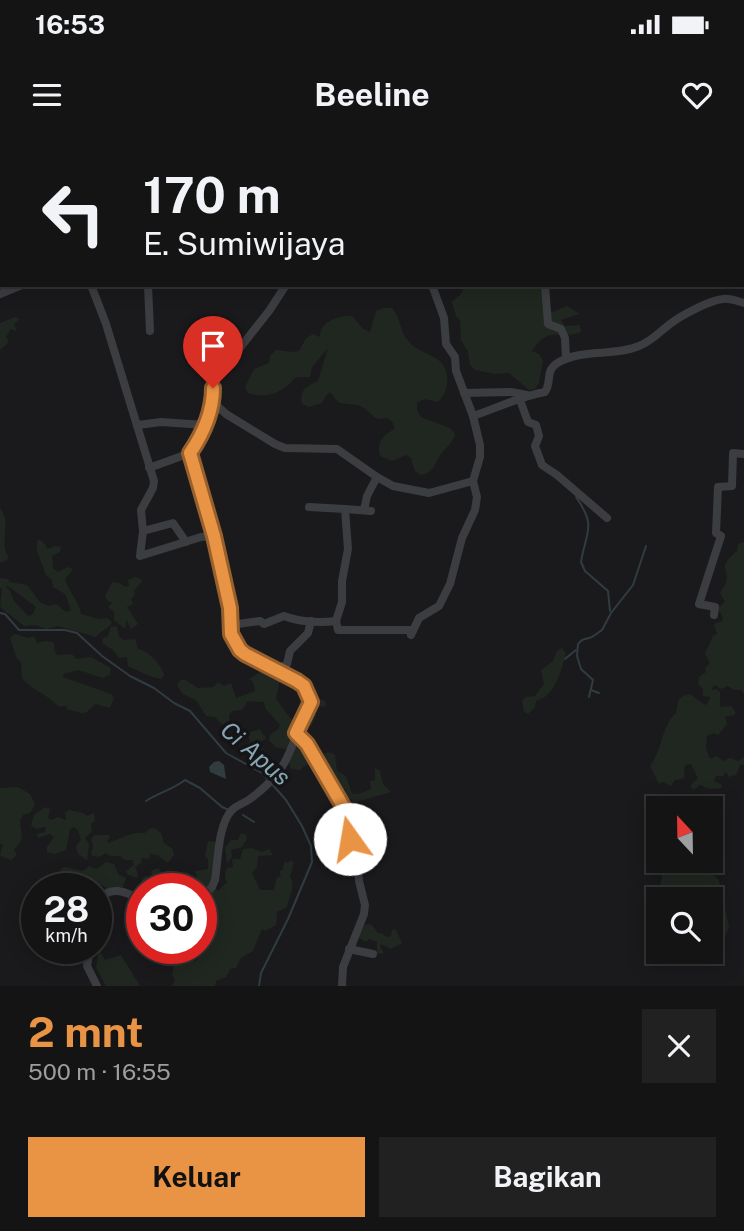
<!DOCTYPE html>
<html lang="id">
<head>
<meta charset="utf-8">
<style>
  body { margin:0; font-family:"Public Sans",sans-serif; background:#212122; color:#f1f3f6; height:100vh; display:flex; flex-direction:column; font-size:26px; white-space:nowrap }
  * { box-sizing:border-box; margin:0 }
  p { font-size:23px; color:#9d9ea0 }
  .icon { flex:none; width:38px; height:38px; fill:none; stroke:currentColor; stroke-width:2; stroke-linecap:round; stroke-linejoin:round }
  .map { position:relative; height:846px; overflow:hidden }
  .drawer { display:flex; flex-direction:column; background:#141415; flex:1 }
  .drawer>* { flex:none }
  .banner { position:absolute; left:0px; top:0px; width:746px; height:147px; box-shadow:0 4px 18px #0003,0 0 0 2px #333334; background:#141415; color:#f1f3f6; overflow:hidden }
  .needle { width:46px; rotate:338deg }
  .fabs { position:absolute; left:646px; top:656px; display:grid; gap:14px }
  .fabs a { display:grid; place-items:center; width:77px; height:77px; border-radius:0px; background:#141415; box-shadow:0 4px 18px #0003,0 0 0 2px #333334; font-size:35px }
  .speed { position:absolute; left:21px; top:733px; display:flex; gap:14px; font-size:35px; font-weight:700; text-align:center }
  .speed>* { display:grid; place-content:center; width:91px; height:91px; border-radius:50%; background:#141415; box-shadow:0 4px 18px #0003,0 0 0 2px #333334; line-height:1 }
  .speed small { font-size:18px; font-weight:400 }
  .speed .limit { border:10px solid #d22; background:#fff; color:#111 }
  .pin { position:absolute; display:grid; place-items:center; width:60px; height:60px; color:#fff; margin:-72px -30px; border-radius:50% 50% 50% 0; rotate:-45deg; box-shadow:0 0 7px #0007 }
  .pin .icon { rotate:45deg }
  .me { position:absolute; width:77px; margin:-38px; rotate:347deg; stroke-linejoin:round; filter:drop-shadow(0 0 5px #0008) }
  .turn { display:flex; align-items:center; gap:24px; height:147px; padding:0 28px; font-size:32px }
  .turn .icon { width:91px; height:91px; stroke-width:2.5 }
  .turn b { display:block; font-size:49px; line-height:60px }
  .round { display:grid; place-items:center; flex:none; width:74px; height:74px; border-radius:0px; background:#212122 }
  .overview { display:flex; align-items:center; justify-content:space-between; height:119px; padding:0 28px }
  h1 { font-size:42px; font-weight:700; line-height:52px; color:#e99445 }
  .button { display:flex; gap:14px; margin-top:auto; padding:14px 28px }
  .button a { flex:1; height:80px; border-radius:0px; background:#e99445; color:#111; font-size:28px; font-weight:700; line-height:80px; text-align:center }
  .button a+a { background:#212122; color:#f1f3f6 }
  .status { display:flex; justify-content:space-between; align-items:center; height:49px; padding:0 35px; background:#141415; direction:ltr }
  .status svg { height:19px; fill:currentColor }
  header { display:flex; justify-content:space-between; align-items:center; height:91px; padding:0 28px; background:#141415; font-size:32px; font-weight:700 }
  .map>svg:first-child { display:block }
  .green { fill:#202720; fill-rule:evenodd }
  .water { fill:#303c40 }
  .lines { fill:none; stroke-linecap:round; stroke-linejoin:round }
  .stream { stroke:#303c40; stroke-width:2 }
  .street { stroke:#3b3d41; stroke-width:8 }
  .route-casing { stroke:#97602d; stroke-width:18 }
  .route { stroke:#e99445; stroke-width:12 }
  .labels { text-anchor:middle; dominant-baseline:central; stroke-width:7; stroke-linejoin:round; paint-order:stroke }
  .water-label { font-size:24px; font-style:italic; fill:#86a6b3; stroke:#151517 }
</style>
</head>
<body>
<div class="status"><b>16:53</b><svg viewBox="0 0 49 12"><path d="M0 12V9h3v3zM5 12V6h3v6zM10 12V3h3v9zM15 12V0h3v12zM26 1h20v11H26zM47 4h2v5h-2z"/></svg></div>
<header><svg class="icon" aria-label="menu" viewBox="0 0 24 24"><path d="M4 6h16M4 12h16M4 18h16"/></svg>Beeline<svg class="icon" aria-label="heart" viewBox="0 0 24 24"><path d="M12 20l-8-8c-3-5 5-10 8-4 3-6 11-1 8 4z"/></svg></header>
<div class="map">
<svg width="744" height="846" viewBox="0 0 744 846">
  <rect width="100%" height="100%" fill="#1a1a1c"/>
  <g class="green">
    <path d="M463 145H542L546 170 553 172 567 166 580 174 561 180 565 186 580 185 581 192C561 201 548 184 532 211L539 214 543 221 539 243 535 249 529 250 509 233 495 234 475 230 470 225 468 212 461 200 460 180 456 176 452 162 462 153Z"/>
    <path d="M383 168H392C401 178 400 193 409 202 421 216 446 214 447 237 448 248 445 254 438 262L424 259 417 263V270L421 277 450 288 455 294C452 304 447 306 441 314 434 323 435 333 420 335L415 331 411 318 406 315 392 321 380 316C376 303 383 294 395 289L392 281 386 278C373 282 372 272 362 267 355 263 346 265 339 263L330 252 325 257 322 263 309 267 302 264C299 250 306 247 318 241L328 208 312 227 310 237H296C281 253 270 259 248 253L245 247 254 229 269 223 270 216 276 210 292 212 299 211 306 198 313 194 320 197C319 182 339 175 352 176L363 189 370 192 376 171Z"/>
    <polygon points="15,177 20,179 14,184 17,191 11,189 6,197 9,202 0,210 0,183"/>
    <path d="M0 368C12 384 0 397 7 415H9L7 420 0 423Z"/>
    <path d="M38 399 45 404 47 409 56 406 61 407 60 412 52 416 53 428 58 432 68 427 73 429 65 439C69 452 79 461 81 474L99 479 107 478 112 482C110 489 100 490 96 497L58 486 46 489 36 485 24 486 0 467 2 448H0V438L8 439 10 442 27 445 40 462 49 466 56 464 66 472 71 470 65 454 53 447 52 440 45 434C44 423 33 411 38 399ZM8 446 36 467 33 474 28 476 14 461 9 449 5 447Z"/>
    <path d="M744 402V554L741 550H734L728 546 721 549 715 545 712 548 711 550 717 549 720 552V567L731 566 735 571V575L725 577 727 584 718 595 714 593 707 596 706 608 710 619 717 616 723 621 730 618 738 621 744 617V625H740L736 635 729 637 726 632 723 636H716L714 641 721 644 722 648C715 649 706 650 701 645L693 650 690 646 698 638 691 624 685 625 684 638 675 640 671 646 663 642 659 644 650 626C663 609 661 586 676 573 679 561 676 557 690 554L705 565 708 563 710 557 703 556V549L698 544 699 537 706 532 705 528 710 523 705 514 713 496 717 494 714 484 722 481 723 478 718 468 725 462 720 453C721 450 724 447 726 443 730 428 716 428 737 411L738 404Z"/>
    <polygon points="135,437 141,439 142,441 134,451 135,455 131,459 133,464 127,467 138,484 131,489 126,479 126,487 124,488 114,480 114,472 108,467 113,462 109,462 105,457 112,442 119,443 126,447 129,446 128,440"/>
    <path d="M117 486 119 497 124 500 135 499 138 509C149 511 160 524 164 534L162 539C148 537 140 531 128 526L127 517 119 518 113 510 102 503 103 498 108 496 111 487Z"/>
    <path d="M15 494 28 498 34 496 37 503 46 501 54 503 55 513 58 515 72 514 76 519 91 517 111 528 110 535 103 538 78 530 63 534V537L111 554 114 558 110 568 96 564C85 571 90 576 74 571 67 569 70 573 66 566H58C47 554 33 551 22 538L21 523 16 517 10 498Z"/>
    <path d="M562 508 566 514C562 527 557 547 546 556 543 559 539 559 536 561L535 567 528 574 524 572 522 561 526 557 535 556 544 544 541 530 553 521 557 511Z"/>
    <path d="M267 528C285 536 279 542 276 559L291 579 296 580C309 575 305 565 321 559L326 562 325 567 311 565 316 575 312 585 303 589 307 600 300 607 302 613 317 620C323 615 326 609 335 615L337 631 346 636 352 654H359L371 649 370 641 375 640V628L380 631 383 644 391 652 353 663 351 659H348L345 650 335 649C330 632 327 633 312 629L309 625 304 626 300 630 291 629 288 620 290 610 275 607 269 600 270 595 278 589 280 585 265 568 264 562 248 561 242 570 232 571 229 575 230 586 221 584 215 577 206 576 196 560 183 554 177 546 179 541 184 539 198 548 213 547 218 542 224 546 231 543 236 558 255 551 253 542 249 539Z"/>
    <polygon points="260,589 266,598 262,601 263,611 259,615 245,606 250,601 248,593"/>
    <polygon points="18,647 30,654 35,664 30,673 23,675 20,680 22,699 14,710 17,715 11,720 0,716 3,703 0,705 0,648"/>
    <polygon points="45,667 50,669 48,678 51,680 58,677 66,680 65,673 69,670 83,673 87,676 94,673 95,681 91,684 92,691 85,698 89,704 87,720 78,714 76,706 81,700 78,690 74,687 70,689 66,710 54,714 47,712 47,707 54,697 50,694 38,698 37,694 45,692 46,687 36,689 31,685 34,675"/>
    <path d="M154 688 161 693 164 703 173 709 174 715 168 723 157 715 150 714 149 719 142 718 141 723 135 727 138 734 137 738 128 735 126 731 134 725 133 720H125L120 716H110L106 713 99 717 91 715 93 706 91 699 95 695H109L110 698 107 701 108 703C119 699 135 691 145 693L149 689Z"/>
    <polygon points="241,693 246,695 247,699 242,707 231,710 232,717 227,724 225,707 231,700 238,700"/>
    <path d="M208 701 216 702 213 746 218 751 227 742C224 737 225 734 227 728L233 727 232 719H240L243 709 251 708 262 712 269 709 273 715 258 716 257 727 252 733 260 750H274L277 737 281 736 279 730 282 731 285 721 288 723 291 720 294 723 290 737C296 746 289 757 287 767L277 772 276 785 265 791 262 789 253 811 241 818 236 828 230 829 226 837 216 841 215 846H172L175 839 172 835 174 825H182L189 819 196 821 202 814 198 809 201 808 204 783 201 779V767L210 756 201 755V749H142L144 744 141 739 145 736 152 738 151 731 158 728 162 733 169 730 172 744 176 749 183 745 175 739 174 734 188 732 190 735 189 741H198L195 731 208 729V719L205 716Z"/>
    <path d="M661 721H708L711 731 719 741 729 787 725 797 714 805 711 803 710 760H658L657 766C656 751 666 737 661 721Z"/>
    <polygon points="106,722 114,724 119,735 126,738 123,747 106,750 104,746 94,745 94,749 64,749 62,742 57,740 58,733 63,727 83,731 89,726 97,729"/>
    <polygon points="368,784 372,785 378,793 382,793 386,797 391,796 392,790 396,790 402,803 391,809 381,804 380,807 384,813 377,814 377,802 369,799 366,802 359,798 361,787"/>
    <polygon points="99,810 105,820 121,815 140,846 106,846 96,827"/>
  </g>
  <polygon class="water" points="214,622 219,621 224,625 226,639 210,632 209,627"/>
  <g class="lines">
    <g class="stream">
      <path d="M576 357C597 387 586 391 581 422L585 431 608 451 610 471"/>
      <polyline points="0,473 5,474 19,490 65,490 77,493 102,516 130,536 154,548 174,563 190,571 226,613 262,633 267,639"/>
      <polyline points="565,519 576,510"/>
      <polyline points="591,550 599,553"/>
      <polyline points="589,557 593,540 581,529 577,516 578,504 582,500 592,497 602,490 611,473 633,445 646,406"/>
      <path d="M146 661C158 653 174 649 185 640L200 648 222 667 229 670"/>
      <polyline points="243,675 254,682"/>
      <polyline points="259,846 261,833 288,779 312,722 311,706 302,686 286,660 271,643"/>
    </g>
    <g class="street">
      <polyline points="14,0 15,2"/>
      <polyline points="515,0 516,0"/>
      <polyline points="329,2 329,0"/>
      <polyline points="546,2 546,0"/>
      <polyline points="91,145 106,184 154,341 153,348 141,370 143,391 140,416 201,397 214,396"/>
      <polyline points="148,145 150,191"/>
      <path d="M286 145 269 171 217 237 205 285 190 313C205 361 216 409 228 458 231 472 227 488 234 500 251 531 299 526 311 562L297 593 324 632 349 678 350 699 346 715 357 717 359 741 365 765 364 774 343 827 342 846"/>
      <polyline points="545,145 548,184 561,189 565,198 566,219"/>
      <polyline points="0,154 22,145"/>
      <polyline points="464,253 511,252 527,255"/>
      <polyline points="520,260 528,282 536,285 539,296 535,306 542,325 557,335 607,378"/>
      <polyline points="213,262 226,274 275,304 285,308 337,309 377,337 393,346 429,353 473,341"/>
      <path d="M473 276C497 268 521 256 545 252 552 242 545 232 556 224 579 208 613 217 639 206 652 201 659 192 670 184 680 176 710 160 723 159 730 158 737 161 744 163"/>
      <polyline points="138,285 161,282 205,285"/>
      <polyline points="149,328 190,313"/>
      <polyline points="309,367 345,369 348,409 342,441 342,462 336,481 338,490 413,490"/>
      <polyline points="345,369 371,371"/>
      <polyline points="364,370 367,356 377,337"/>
      <polyline points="143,391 173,383 186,402"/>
      <polyline points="714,475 715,467 699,464 721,396 716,393 718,347 732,346 733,313 744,314"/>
      <path d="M230 485 260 481 264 484 284 476C299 482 320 483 336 481"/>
      <polyline points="411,495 419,478 439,466 450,444 462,398 475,370 477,357 473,341 480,317 480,305 473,276 456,231 455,217 446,204 444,178 432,145"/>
      <polyline points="276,530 287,524 290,511 308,493 311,481"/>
      <path d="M201 759 212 747 215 740C218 721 218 684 232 670 237 665 245 663 250 659 278 638 286 625 297 593"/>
      <path d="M96 762C110 744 126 751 142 761"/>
      <polyline points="90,808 87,826 97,846"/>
      <polyline points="349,809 373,814"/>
    </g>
  </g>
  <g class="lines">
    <defs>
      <path id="route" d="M213 248C213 271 203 294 190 313L214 396 230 468 231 494 240 510 245 514 297 541 304 546 311 562 296 593 307 604 347 673 350 699"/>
    </defs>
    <use href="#route" class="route-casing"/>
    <use href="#route" class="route"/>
  </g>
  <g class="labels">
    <g class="water-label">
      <text transform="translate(256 613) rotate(41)">Ci Apus</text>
    </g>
  </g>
</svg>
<div class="fabs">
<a><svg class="needle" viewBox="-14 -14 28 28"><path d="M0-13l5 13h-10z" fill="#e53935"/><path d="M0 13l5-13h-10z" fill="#9d9ea0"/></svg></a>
<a><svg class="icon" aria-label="search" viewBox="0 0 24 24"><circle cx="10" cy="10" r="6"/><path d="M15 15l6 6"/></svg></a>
</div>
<div class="speed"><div>28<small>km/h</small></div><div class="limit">30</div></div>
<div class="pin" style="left:213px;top:248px;background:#d93025"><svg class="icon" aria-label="arrive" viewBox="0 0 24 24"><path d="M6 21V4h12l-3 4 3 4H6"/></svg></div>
<svg class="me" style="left:350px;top:699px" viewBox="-20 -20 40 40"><circle r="19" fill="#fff"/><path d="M0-13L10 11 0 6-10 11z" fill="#e99445"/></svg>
<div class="banner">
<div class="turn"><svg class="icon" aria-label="left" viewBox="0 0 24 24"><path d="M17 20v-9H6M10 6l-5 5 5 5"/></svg><div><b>170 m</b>E. Sumiwijaya</div></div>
</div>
</div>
<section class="drawer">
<div class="overview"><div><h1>2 mnt</h1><p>500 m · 16:55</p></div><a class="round"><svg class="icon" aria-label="close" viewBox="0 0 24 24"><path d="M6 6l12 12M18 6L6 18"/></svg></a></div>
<div class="button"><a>Keluar</a><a>Bagikan</a></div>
</section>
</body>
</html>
